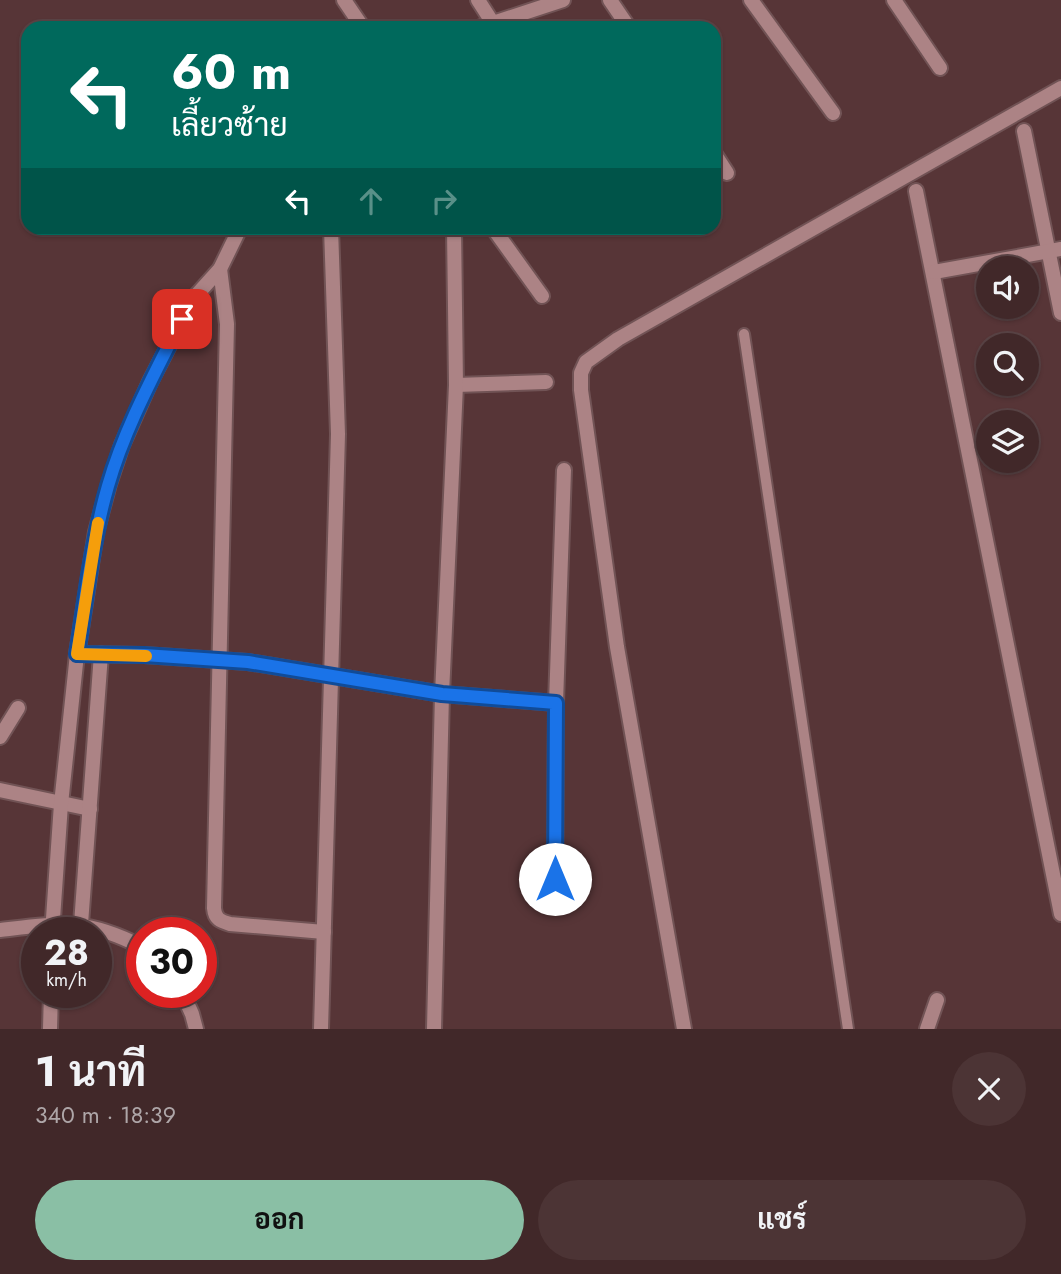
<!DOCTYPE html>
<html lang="th">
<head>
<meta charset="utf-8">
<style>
  body { margin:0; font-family:Jost,Sarabun,sans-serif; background:#4c3435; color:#f1f3f6; height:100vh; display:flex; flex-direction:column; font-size:26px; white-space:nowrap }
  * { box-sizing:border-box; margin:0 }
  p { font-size:23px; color:#aea6a8 }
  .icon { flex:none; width:38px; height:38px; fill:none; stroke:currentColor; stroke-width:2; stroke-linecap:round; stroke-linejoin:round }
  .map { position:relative; height:1029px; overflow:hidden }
  .details { display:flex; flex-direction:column; background:#412829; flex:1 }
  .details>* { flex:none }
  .top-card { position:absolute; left:21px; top:21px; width:700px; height:214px; border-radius:21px; box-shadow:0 2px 5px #0004,0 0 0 2px #5a4446; background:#00695c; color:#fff; overflow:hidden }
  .fabs { position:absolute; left:976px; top:256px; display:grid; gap:14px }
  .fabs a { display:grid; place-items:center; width:63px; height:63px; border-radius:50%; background:#412829; box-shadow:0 2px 5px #0004,0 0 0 2px #5a4446; font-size:35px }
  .speed { position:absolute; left:21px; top:917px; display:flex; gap:14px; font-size:35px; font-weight:700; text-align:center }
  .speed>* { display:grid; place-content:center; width:91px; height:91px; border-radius:50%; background:#412829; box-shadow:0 2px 5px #0004,0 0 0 2px #5a4446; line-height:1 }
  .speed small { font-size:18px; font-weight:400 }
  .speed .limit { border:10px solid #d22; background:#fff; color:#111 }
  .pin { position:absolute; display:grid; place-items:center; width:60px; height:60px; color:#fff; margin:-30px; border-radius:14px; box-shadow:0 4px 10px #0006 }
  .me { position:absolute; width:77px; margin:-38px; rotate:0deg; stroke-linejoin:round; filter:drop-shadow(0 0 5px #0008) }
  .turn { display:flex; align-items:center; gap:24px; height:147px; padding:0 35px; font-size:32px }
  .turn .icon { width:91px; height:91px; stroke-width:2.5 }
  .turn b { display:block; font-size:49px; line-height:60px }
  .lanes { display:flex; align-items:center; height:66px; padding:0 35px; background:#0003; justify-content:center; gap:35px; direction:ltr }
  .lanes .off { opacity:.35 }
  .round { display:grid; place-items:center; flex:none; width:74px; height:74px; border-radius:37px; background:#4c3435 }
  .headline { display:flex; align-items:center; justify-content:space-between; height:119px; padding:0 35px }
  h1 { font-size:42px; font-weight:700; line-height:52px }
  .primary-button { display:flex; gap:14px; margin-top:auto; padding:14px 35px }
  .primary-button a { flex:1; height:80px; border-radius:42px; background:#8abfa5; color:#111; font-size:28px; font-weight:700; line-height:80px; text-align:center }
  .primary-button a+a { background:#4c3435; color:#f1f3f6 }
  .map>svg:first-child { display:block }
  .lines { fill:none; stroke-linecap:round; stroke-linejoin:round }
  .lane-casing { stroke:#715355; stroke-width:14 }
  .street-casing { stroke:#715355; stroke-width:18 }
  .lane { stroke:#ac8385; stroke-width:10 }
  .street { stroke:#ac8385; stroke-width:14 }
  .route-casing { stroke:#114b97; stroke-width:18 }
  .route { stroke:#1a73e8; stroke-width:12 }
  .slow { stroke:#f59e0b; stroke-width:12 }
</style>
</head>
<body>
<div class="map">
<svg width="1061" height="1029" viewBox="0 0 1061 1029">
  <rect width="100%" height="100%" fill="#573537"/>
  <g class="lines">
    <defs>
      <polyline id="lane" points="744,334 848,1029"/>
      <g id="street">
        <polyline points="344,0 363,28"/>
        <polyline points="478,0 496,28"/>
        <polyline points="610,0 629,28"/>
        <polyline points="751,0 833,113"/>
        <polyline points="894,0 940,68"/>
        <polyline points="478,28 563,0"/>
        <polyline points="1024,131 1061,313"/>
        <polyline points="714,153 727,173"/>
        <polyline points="916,191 1061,914"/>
        <polyline points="493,228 542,296"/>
        <path d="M220 269 227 324 214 908C215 919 220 921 230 924L324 932"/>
        <polyline points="934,272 1061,249"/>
        <polyline points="456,385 546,382"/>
        <polyline points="77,654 144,655 248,662 442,694 556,703"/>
        <polyline points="0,737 18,708"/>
        <polyline points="0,790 90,809"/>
        <polyline points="555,879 556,703 564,470"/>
        <polyline points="81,924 101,654"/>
        <path d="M0 930C60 923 86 918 142 947"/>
        <polyline points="52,933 61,804 77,654 96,532 109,484 122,445 150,382 193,299 220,269 240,228"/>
        <polyline points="182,992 192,1014 196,1029"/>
        <polyline points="50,1029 51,992"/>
        <polyline points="321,1029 338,434 331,228"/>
        <polyline points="434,1029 442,694 456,385 454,228"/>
        <polyline points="684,1029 617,647 581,390 581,373 586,362 618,339 1061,88"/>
        <polyline points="927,1029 937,1000"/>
      </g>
    </defs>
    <use href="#lane" class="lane-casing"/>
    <use href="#street" class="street-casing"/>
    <use href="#lane" class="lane"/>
    <use href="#street" class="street"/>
  </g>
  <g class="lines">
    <defs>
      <path id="route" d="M182 319C155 373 125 427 108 486 92 541 86 598 77 654L144 655 248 662 442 694 556 703 555 879"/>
    </defs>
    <use href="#route" class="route-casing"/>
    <use href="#route" class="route"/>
    <polyline class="slow" points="98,523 77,654 146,656"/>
  </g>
</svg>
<div class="fabs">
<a><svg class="icon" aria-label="sound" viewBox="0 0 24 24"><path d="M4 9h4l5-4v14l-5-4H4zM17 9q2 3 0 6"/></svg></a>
<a><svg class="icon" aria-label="search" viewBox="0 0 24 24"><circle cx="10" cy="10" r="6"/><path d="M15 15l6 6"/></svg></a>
<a><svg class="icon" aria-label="layers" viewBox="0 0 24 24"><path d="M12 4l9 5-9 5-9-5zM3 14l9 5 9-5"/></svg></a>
</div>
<div class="speed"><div>28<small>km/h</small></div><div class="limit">30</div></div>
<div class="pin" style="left:182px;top:319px;background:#d93025"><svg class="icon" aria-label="arrive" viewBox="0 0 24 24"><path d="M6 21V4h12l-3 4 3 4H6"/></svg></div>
<svg class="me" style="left:555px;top:879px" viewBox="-20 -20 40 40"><circle r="19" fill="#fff"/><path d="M0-13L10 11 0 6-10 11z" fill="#1a73e8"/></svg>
<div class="top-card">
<div class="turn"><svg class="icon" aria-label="left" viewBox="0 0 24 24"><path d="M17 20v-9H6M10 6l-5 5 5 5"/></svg><div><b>60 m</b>เลี้ยวซ้าย</div></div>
<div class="lanes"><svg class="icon" aria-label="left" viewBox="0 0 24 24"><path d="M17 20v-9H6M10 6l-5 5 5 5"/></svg><svg class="icon off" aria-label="ahead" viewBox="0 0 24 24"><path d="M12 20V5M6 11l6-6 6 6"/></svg><svg class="icon off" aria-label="right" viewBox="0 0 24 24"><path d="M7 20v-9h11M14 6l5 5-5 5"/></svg></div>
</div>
</div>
<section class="details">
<div class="headline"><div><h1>1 นาที</h1><p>340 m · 18:39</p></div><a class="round"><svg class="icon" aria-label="close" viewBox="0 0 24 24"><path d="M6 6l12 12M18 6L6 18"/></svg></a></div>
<div class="primary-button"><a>ออก</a><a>แชร์</a></div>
</section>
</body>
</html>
